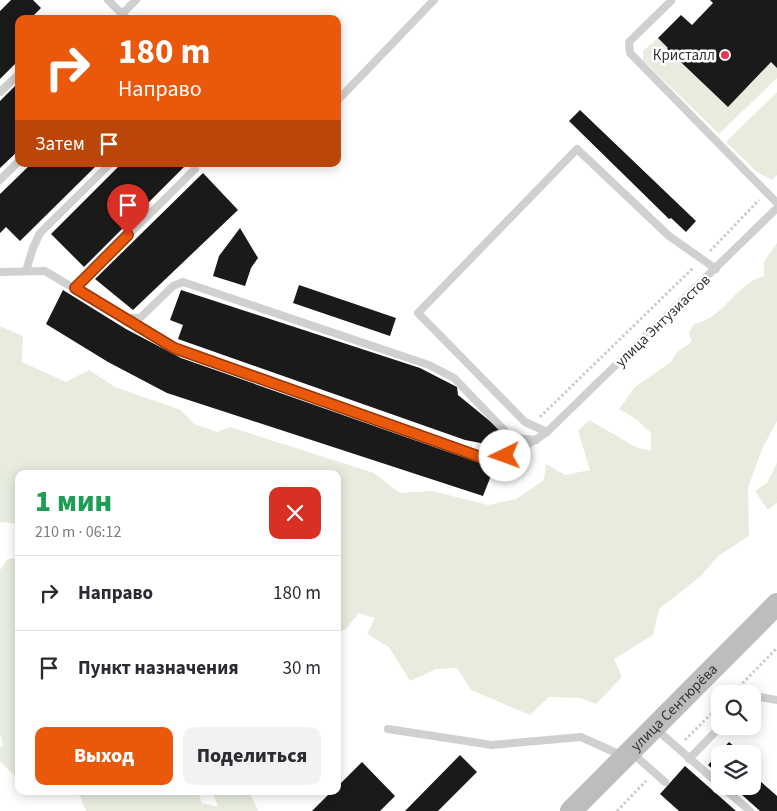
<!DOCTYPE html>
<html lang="ru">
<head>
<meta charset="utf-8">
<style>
  body { margin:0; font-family:"Source Sans 3",sans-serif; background:#f2f2f3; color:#2b2b33; height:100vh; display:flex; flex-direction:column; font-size:19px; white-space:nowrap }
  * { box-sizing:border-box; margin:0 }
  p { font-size:16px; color:#7c7c81 }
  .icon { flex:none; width:28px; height:28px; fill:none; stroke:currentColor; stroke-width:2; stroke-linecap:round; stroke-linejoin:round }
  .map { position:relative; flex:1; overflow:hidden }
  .drawer { position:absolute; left:15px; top:470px; width:326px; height:325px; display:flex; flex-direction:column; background:#fff; border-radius:10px; box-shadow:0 2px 12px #0003 }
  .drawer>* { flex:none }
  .guide { position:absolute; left:15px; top:15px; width:326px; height:152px; border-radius:10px; box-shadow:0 2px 12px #0003; background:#ea580c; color:#fff; overflow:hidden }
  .controls { position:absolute; left:711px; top:685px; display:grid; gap:10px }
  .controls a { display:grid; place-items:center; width:50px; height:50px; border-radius:10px; background:#fff; box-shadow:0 2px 12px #0003; font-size:25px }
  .pin { position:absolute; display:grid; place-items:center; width:42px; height:42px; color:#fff; margin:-51px -21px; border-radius:50% 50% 50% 0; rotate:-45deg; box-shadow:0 0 5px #0007 }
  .pin .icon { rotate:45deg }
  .me { position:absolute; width:55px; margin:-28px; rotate:267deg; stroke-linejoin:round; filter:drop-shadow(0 0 4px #0008) }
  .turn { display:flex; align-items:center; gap:18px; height:105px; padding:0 20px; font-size:22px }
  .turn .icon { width:65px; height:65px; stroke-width:2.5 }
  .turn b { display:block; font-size:35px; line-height:42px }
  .then { display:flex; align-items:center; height:48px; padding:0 20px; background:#0003; gap:10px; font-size:19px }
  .round { display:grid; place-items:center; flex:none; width:52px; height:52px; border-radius:10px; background:#f2f2f3 }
  .head { display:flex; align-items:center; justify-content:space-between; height:85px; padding:0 20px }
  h1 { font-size:30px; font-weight:800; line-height:38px; color:#1e9e55 }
  .primary-button { display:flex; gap:10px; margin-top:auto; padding:10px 20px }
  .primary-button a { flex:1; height:58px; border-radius:10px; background:#ea580c; color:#fff; font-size:20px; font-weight:800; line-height:58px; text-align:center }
  .primary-button a+a { background:#f2f2f3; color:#2b2b33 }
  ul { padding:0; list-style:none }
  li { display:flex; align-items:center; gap:15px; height:75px; padding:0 20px; border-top:1px solid #e1e1e2 }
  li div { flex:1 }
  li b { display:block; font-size:19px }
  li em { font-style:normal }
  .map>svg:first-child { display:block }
  .green { fill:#e7ecdf }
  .building { fill:#1a1a1a }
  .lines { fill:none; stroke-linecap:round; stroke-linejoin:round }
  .path { stroke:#cdcdcd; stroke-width:3; stroke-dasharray:2.5 2.5; stroke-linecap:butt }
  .lane { stroke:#d0d0d0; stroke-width:8 }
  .secondary { stroke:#bdbdbd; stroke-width:22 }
  .route-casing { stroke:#983908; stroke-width:12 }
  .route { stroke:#ea580c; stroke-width:9 }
  .poi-dot { fill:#e73850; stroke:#fff; stroke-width:2 }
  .labels { text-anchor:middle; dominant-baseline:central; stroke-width:5; stroke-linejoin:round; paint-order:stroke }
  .poi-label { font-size:15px; fill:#333; stroke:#fff; text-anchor:end }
  .street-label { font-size:15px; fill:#333; stroke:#fff }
</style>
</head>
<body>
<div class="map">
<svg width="777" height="811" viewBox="0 0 777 811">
  <rect width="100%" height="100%" fill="#fff"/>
  <g class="green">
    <polygon points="658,38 668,48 667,50 728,107 771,62 777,68 777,78 719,134 643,60 643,51"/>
    <polygon points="777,92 777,175 772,180 757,172 726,142"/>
    <path d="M777 243V421L762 449 748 488 749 536 718 556 701 576 659 609 653 635 614 659 622 677 596 704 580 698 549 697 530 715 471 690 457 668 436 669 410 681 389 647 367 634 375 618 359 613 345 630 338 631V474H19V524L0 522V326L23 336 22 362 66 382 89 370 115 387 181 410 194 424 217 432 230 427 374 473 400 493 432 491 488 505 516 499 544 480 546 464 565 475 590 470 578 431 589 420 636 447 651 451V433L636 419 619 409 635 387 671 362 677 352 692 342 689 333 694 324C726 317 733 285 764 276V262Z"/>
    <polygon points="777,463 777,503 768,510 755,491 767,483"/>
    <polygon points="19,558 19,772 15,776 0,761 0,748 3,745 0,733 0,570 8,559"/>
    <polygon points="78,791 198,791 202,803 218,807 212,791 249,791 258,811 86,811"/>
  </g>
  <g class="building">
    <polygon points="11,0 33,0 41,8 30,19 19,19 19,60 0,79 0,11"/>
    <polygon points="710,0 777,0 777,68 771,62 728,107 667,49 668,48 658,38 681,15 692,25 713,3"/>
    <polygon points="19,82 19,150 0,168 0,101"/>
    <polygon points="580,110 696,221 686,232 671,218 669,219 569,121"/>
    <polygon points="31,164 98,164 20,241 6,227 0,233 0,194"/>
    <polygon points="121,164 187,164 84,267 51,234"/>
    <polygon points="203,173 238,210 133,310 95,279"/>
    <polygon points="240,228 258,258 251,268 245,286 213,276 219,256"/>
    <polygon points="299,285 396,318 390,336 293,303"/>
    <polygon points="63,290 126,329 181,358 494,468 483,496 167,393 108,362 46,324"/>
    <polygon points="181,290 420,368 457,387 458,395 502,431 496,446 465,440 178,339 183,325 170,320"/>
    <polygon points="729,742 743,754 720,754 720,776 708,765"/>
    <polygon points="460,755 477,772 438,811 405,811"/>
    <polygon points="362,762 395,796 380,811 312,811 332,791 338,791 338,786"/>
    <polygon points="685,766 736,811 679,811 660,794"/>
    <polygon points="752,774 777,796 777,811 760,811 732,786 752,786"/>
  </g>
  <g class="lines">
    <g class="path">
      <polyline points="710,251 759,200"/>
      <polyline points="540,417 693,268"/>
      <polyline points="732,694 777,648"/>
      <polyline points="685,740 720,705"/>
      <polyline points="617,811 646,781"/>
    </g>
    <g class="lane">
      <polyline points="108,0 127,19"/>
      <polyline points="671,1 629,42 630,53 777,203"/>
      <polyline points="122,14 136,0"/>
      <polyline points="0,92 19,74"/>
      <polyline points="338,100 434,0"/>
      <polyline points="0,180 19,161"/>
      <polyline points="26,271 33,248 40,233 110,164"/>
      <path d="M0 272 45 271 174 348 486 459C508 455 528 446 547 432L777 208"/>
      <polyline points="75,288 195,169"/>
      <polyline points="126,318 140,318 173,286 183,282 429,365 454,378 507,433 516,438 536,440"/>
      <polyline points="547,432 525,422 418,313 577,149 669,236 716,269"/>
      <polyline points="752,701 760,697 777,700"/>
      <polyline points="388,729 492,745 581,737 623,756"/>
      <polyline points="656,729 720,785"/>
      <polyline points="631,752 665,782"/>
      <polyline points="689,759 721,726"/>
      <polyline points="721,786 750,811"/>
    </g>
    <path class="secondary" id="s1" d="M571 811 777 604"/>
  </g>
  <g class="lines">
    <defs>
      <polyline id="route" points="128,235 75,288 174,348 486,459 505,456"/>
    </defs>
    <use href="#route" class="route-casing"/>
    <use href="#route" class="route"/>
  </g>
  <circle class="poi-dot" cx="725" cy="55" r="5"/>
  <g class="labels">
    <g class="poi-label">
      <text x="715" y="55">Кристалл</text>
    </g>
    <g class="street-label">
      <text transform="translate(663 321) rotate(-44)">улица Энтузиастов</text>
      <text stroke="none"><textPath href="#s1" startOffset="146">улица Сентюрёва</textPath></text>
    </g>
  </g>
</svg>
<div class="controls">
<a><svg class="icon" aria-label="search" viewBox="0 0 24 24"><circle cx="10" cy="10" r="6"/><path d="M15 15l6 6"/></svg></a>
<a><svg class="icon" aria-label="layers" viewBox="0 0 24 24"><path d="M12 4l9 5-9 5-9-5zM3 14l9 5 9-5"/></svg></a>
</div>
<div class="pin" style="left:128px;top:235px;background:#d93025"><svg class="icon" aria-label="arrive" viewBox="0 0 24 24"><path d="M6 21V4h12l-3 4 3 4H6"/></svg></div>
<svg class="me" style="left:505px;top:456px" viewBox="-20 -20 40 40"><circle r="19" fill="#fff"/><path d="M0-13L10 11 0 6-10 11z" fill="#ea580c"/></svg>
<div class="guide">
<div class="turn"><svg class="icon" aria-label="right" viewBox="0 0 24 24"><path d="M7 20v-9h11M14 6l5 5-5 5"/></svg><div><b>180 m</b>Направо</div></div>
<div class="then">Затем<svg class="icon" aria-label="arrive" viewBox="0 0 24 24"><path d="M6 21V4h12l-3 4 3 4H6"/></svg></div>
</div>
<section class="drawer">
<div class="head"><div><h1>1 мин</h1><p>210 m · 06:12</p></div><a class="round" style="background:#d93025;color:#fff"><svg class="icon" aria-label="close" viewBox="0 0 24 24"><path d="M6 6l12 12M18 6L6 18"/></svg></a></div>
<ul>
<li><svg class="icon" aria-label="right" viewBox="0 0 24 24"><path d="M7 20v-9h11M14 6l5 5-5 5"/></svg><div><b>Направо</b></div><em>180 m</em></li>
<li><svg class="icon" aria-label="arrive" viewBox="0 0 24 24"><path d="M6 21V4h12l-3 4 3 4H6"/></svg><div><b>Пункт назначения</b></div><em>30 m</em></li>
</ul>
<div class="primary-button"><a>Выход</a><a>Поделиться</a></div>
</section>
</div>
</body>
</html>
